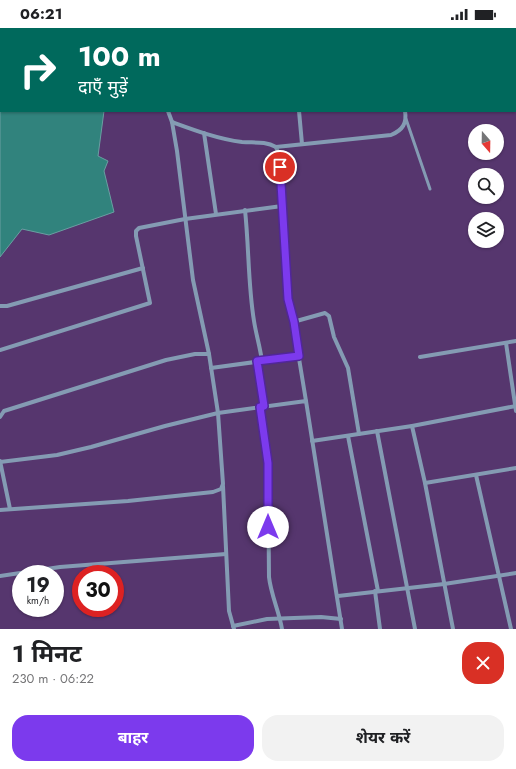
<!DOCTYPE html>
<html lang="hi">
<head>
<meta charset="utf-8">
<style>
  body { margin:0; font-family:Jost,"Noto Sans Devanagari",sans-serif; background:#f2f2f2; color:#202124; height:100vh; display:flex; flex-direction:column; font-size:15px; white-space:nowrap }
  * { box-sizing:border-box; margin:0 }
  p { font-size:13px; color:#757577 }
  .icon { flex:none; width:22px; height:22px; fill:none; stroke:currentColor; stroke-width:2; stroke-linecap:round; stroke-linejoin:round }
  .map { position:relative; height:601px; overflow:hidden }
  .details { display:flex; flex-direction:column; background:#fff; flex:1 }
  .details>* { flex:none }
  .banner { position:absolute; left:0px; top:0px; width:516px; height:84px; box-shadow:0 1px 3px #0004; background:#00695c; color:#fff; overflow:hidden }
  .needle { width:26px; rotate:160deg }
  .controls { position:absolute; left:468px; top:96px; display:grid; gap:8px }
  .controls a { display:grid; place-items:center; width:36px; height:36px; border-radius:50%; background:#fff; box-shadow:0 1px 3px #0004; font-size:20px }
  .speed { position:absolute; left:12px; top:537px; display:flex; gap:8px; font-size:20px; font-weight:700; text-align:center }
  .speed>* { display:grid; place-content:center; width:52px; height:52px; border-radius:50%; background:#fff; box-shadow:0 1px 3px #0004; line-height:1 }
  .speed small { font-size:10px; font-weight:400 }
  .speed .limit { border:6px solid #d22; background:#fff; color:#111 }
  .pin { position:absolute; display:grid; place-items:center; width:34px; height:34px; color:#fff; margin:-17px; border:2px solid #fff; border-radius:50%; box-shadow:0 1px 4px #0007 }
  .me { position:absolute; width:44px; margin:-22px; rotate:0deg; stroke-linejoin:round; filter:drop-shadow(0 0 3px #0008) }
  .turn { display:flex; align-items:center; gap:14px; height:84px; padding:0 12px; font-size:18px }
  .turn .icon { width:52px; height:52px; stroke-width:2.5 }
  .turn b { display:block; font-size:28px; line-height:34px }
  .round { display:grid; place-items:center; flex:none; width:42px; height:42px; border-radius:16px; background:#f2f2f2 }
  .headline { display:flex; align-items:center; justify-content:space-between; height:68px; padding:0 12px }
  h1 { font-size:24px; font-weight:700; line-height:30px }
  .button { display:flex; gap:8px; margin-top:auto; padding:8px 12px }
  .button a { flex:1; height:46px; border-radius:16px; background:#7c3aed; color:#fff; font-size:16px; font-weight:700; line-height:46px; text-align:center }
  .button a+a { background:#f2f2f2; color:#202124 }
  .status { display:flex; justify-content:space-between; align-items:center; height:28px; padding:0 20px; background:#fff; direction:ltr }
  .status svg { height:11px; fill:currentColor }
  .map>svg:first-child { display:block }
  .water { fill:#31837d; stroke:#6a9fa2 }
  .lines { fill:none; stroke-linecap:round; stroke-linejoin:round }
  .lane { stroke:#849bb3; stroke-width:3 }
  .street { stroke:#849bb3; stroke-width:4 }
  .route-casing { stroke:#51269a; stroke-width:10 }
  .route { stroke:#7c3aed; stroke-width:7 }
</style>
</head>
<body>
<div class="status"><b>06:21</b><svg viewBox="0 0 49 12"><path d="M0 12V9h3v3zM5 12V6h3v6zM10 12V3h3v9zM15 12V0h3v12zM26 1h20v11H26zM47 4h2v5h-2z"/></svg></div>
<div class="map">
<svg width="516" height="601" viewBox="0 0 516 601">
  <rect width="100%" height="100%" fill="#56366e"/>
  <g class="water">
    <polygon points="166,0 363,0 360,1"/>
    <polygon points="0,17 1,83 104,83 98,128 108,133 104,143 114,184 49,207 22,201 0,229"/>
  </g>
  <g class="lines">
    <polyline class="lane" points="406,91 430,161"/>
    <g class="street">
      <polyline points="119,0 120,1"/>
      <polyline points="394,0 395,1"/>
      <polyline points="484,0 484,1"/>
      <polyline points="299,83 302,116"/>
      <path d="M172 94C194 102 218 111 242 114 254 115 265 113 276 119L279 127 280 139 288 271 293 294 306 373"/>
      <polyline points="204,105 216,186"/>
      <path d="M276 119 391 107C403 102 407 95 405 83"/>
      <path d="M245 182C249 219 248 257 254 293 256 306 260 319 262 333"/>
      <polyline points="0,278 7,278 143,240"/>
      <polyline points="293,294 325,285 329,288 334,309 348,340 359,406"/>
      <polyline points="506,315 516,383"/>
      <polyline points="0,322 150,275 136,208 136,203 139,200 185,191 282,178"/>
      <polyline points="420,329 516,313"/>
      <polyline points="257,333 264,378"/>
      <polyline points="211,340 299,328"/>
      <path d="M260 379 268 435 269 549C271 567 279 583 282 601"/>
      <polyline points="0,389 4,383 166,332 195,326 209,326"/>
      <polyline points="412,398 425,455 453,601"/>
      <polyline points="377,403 415,601"/>
      <polyline points="348,408 378,563"/>
      <polyline points="312,413 412,398 516,378"/>
      <polyline points="0,433 10,481"/>
      <polyline points="0,434 57,427 91,419 165,398 218,385 209,326 193,252 177,123 172,94 168,83"/>
      <polyline points="476,447 511,601"/>
      <polyline points="425,455 516,440"/>
      <polyline points="223,458 229,583 234,601"/>
      <polyline points="0,482 128,473 213,464 221,461 223,456 218,385 306,373 342,601"/>
      <polyline points="0,548 60,539 226,526"/>
      <polyline points="375,563 380,601"/>
      <polyline points="338,568 444,556 516,545"/>
      <polyline points="233,598 267,591 321,589 341,591"/>
    </g>
  </g>
  <g class="lines">
    <defs>
      <polyline id="route" points="268,499 268,435 260,379 264,378 257,333 299,328 294,294 288,271 280,139"/>
    </defs>
    <use href="#route" class="route-casing"/>
    <use href="#route" class="route"/>
  </g>
</svg>
<div class="controls">
<a><svg class="needle" viewBox="-14 -14 28 28"><path d="M0-13l5 13h-10z" fill="#e53935"/><path d="M0 13l5-13h-10z" fill="#757577"/></svg></a>
<a><svg class="icon" aria-label="search" viewBox="0 0 24 24"><circle cx="10" cy="10" r="6"/><path d="M15 15l6 6"/></svg></a>
<a><svg class="icon" aria-label="layers" viewBox="0 0 24 24"><path d="M12 4l9 5-9 5-9-5zM3 14l9 5 9-5"/></svg></a>
</div>
<div class="speed"><div>19<small>km/h</small></div><div class="limit">30</div></div>
<div class="pin" style="left:280px;top:139px;background:#d93025"><svg class="icon" aria-label="arrive" viewBox="0 0 24 24"><path d="M6 21V4h12l-3 4 3 4H6"/></svg></div>
<svg class="me" style="left:268px;top:499px" viewBox="-20 -20 40 40"><circle r="19" fill="#fff"/><path d="M0-13L10 11 0 6-10 11z" fill="#7c3aed"/></svg>
<div class="banner">
<div class="turn"><svg class="icon" aria-label="right" viewBox="0 0 24 24"><path d="M7 20v-9h11M14 6l5 5-5 5"/></svg><div><b>100 m</b>दाएँ मुड़ें</div></div>
</div>
</div>
<section class="details">
<div class="headline"><div><h1>1 मिनट</h1><p>230 m · 06:22</p></div><a class="round" style="background:#d93025;color:#fff"><svg class="icon" aria-label="close" viewBox="0 0 24 24"><path d="M6 6l12 12M18 6L6 18"/></svg></a></div>
<div class="button"><a>बाहर</a><a>शेयर करें</a></div>
</section>
</body>
</html>
